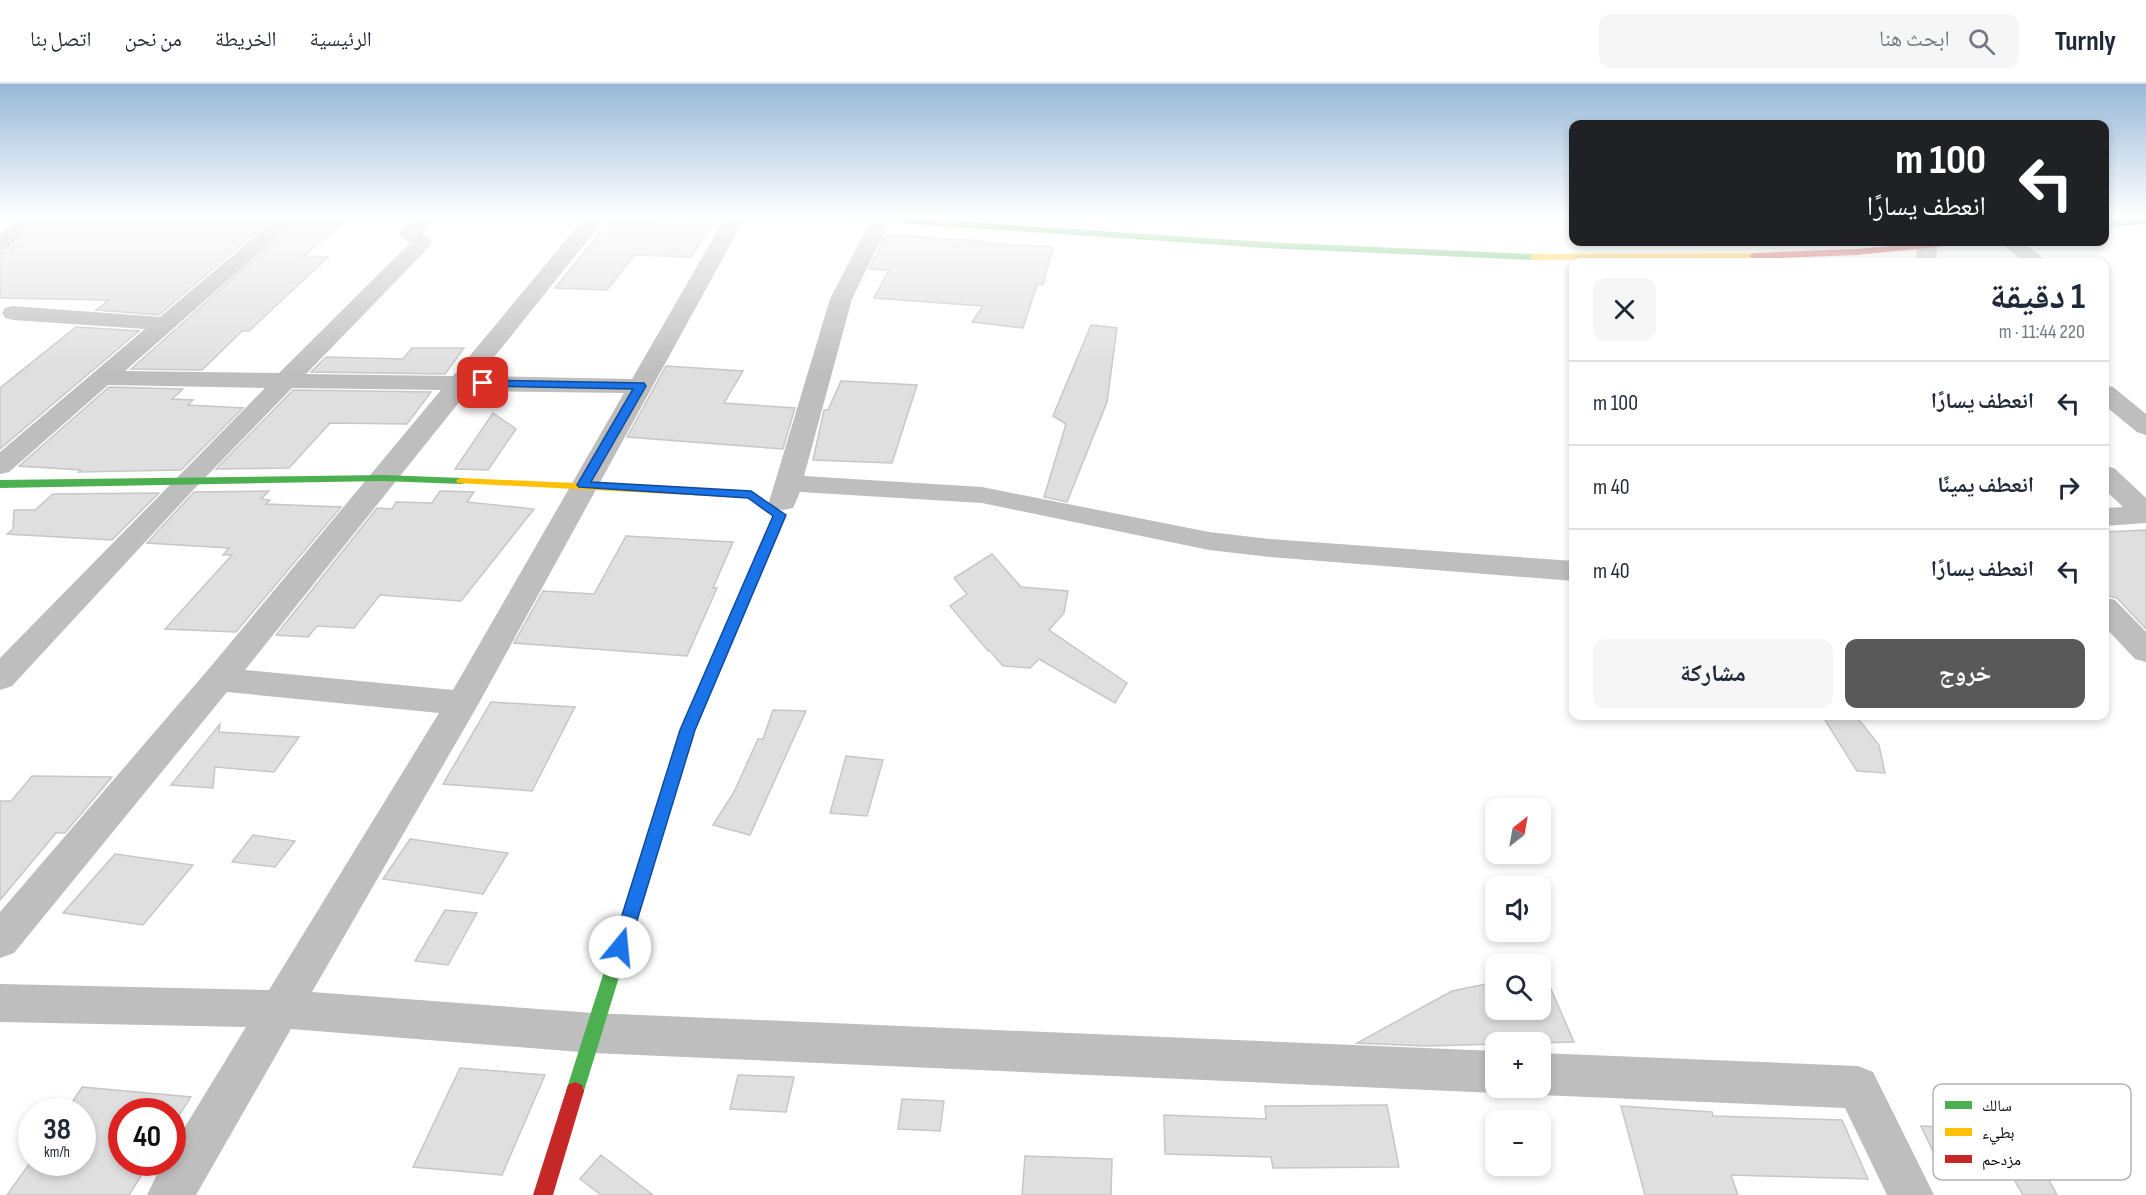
<!DOCTYPE html>
<html lang="ar">
<head>
<meta charset="utf-8">
<style>
  body { margin:0; font-family:"Sofia Sans Condensed","Noto Naskh Arabic",sans-serif; background:#f6f6f7; color:#1f2937; direction:rtl; height:100vh; display:flex; flex-direction:column; font-size:22px; white-space:nowrap }
  * { box-sizing:border-box; margin:0 }
  p { font-size:20px; color:#747a83 }
  .icon { flex:none; width:33px; height:33px; fill:none; stroke:currentColor; stroke-width:2; stroke-linecap:round; stroke-linejoin:round }
  .map { position:relative; flex:1; overflow:hidden; direction:ltr }
  .details { position:absolute; left:1569px; top:174px; width:540px; height:462px; display:flex; flex-direction:column; background:#fff; border-radius:12px; box-shadow:0 3px 9px #0003; direction:rtl }
  .details>* { flex:none }
  .top-card { position:absolute; left:1569px; top:36px; width:540px; height:126px; border-radius:12px; box-shadow:0 3px 9px #0003; direction:rtl; background:#202124; color:#fff; overflow:hidden }
  .needle { width:39px; rotate:31deg }
  .fabs { position:absolute; left:1485px; top:714px; display:grid; gap:12px }
  .fabs a { display:grid; place-items:center; width:66px; height:66px; border-radius:12px; background:#fff; box-shadow:0 3px 9px #0003; font-size:30px }
  .speed { position:absolute; left:18px; top:1014px; display:flex; gap:12px; font-size:30px; font-weight:700; text-align:center }
  .speed>* { display:grid; place-content:center; width:78px; height:78px; border-radius:50%; background:#fff; box-shadow:0 3px 9px #0003; line-height:1 }
  .speed small { font-size:15px; font-weight:400 }
  .speed .limit { border:9px solid #d22; background:#fff; color:#111 }
  .pin { position:absolute; display:grid; place-items:center; width:51px; height:51px; color:#fff; margin:-26px; border-radius:12px; box-shadow:0 3px 9px #0006 }
  .me { position:absolute; width:66px; margin:-33px; rotate:17deg; stroke-linejoin:round; filter:drop-shadow(0 0 4px #0008) }
  .turn { display:flex; align-items:center; gap:21px; height:126px; padding:0 24px; font-size:27px }
  .turn .icon { width:78px; height:78px; stroke-width:2.5 }
  .turn b { display:block; font-size:42px; line-height:51px }
  .round { display:grid; place-items:center; flex:none; width:63px; height:63px; border-radius:12px; background:#f6f6f7 }
  .overview { display:flex; align-items:center; justify-content:space-between; height:102px; padding:0 24px }
  h1 { font-size:36px; font-weight:700; line-height:45px }
  .button { display:flex; gap:12px; margin-top:auto; padding:12px 24px }
  .button a { flex:1; height:69px; border-radius:12px; background:#595959; color:#fff; font-size:24px; font-weight:700; line-height:69px; text-align:center }
  .button a+a { background:#f6f6f7; color:#1f2937 }
  ul { padding:0; list-style:none }
  li { display:flex; align-items:center; gap:18px; height:84px; padding:0 24px; border-top:2px solid #e0e1e3 }
  li div { flex:1 }
  li b { display:block; font-size:22px }
  li em { font-style:normal }
  header { display:flex; align-items:center; gap:36px; box-sizing:border-box; height:84px; padding:0 30px; background:#fff; border-bottom:2px solid #e0e1e3 }
  header strong { font-size:28px }
  nav { display:flex; gap:33px; margin-inline-start:auto; font-size:21px }
  .search { width:420px; height:54px; background:#f6f6f7; display:flex; align-items:center; gap:15px; box-sizing:border-box; padding:0 21px; border-radius:12px; color:#747a83; font-size:22px }
  .map>svg:first-child { display:block }
  .building { fill:#dfdfdf; stroke:#c7c7c7; stroke-width:1.5 }
  .lines { fill:none; stroke-linecap:round; stroke-linejoin:round }
  .street { fill:#bebebe; fill-rule:evenodd }
  .fast { fill:#4caf50; fill-rule:evenodd }
  .slow { fill:#ffc107; fill-rule:evenodd }
  .jam { fill:#c62828; fill-rule:evenodd }
  .route { fill:#1a73e8; stroke:#114b97; stroke-width:1.5 }
  .key { fill:#fff; stroke:#b2b2b2; stroke-width:1.5 }
  .key-label { font-size:16px; fill:#000 }
</style>
</head>
<body>
<header>
<strong>Turnly</strong>
<div class="search"><svg class="icon" aria-label="search" viewBox="0 0 24 24"><circle cx="10" cy="10" r="6"/><path d="M15 15l6 6"/></svg>ابحث هنا</div>
<nav><a>الرئيسية</a><a>الخريطة</a><a>من نحن</a><a>اتصل بنا</a></nav>
</header>
<div class="map">
<svg width="2146" height="1111" viewBox="0 0 2146 1111">
  <rect width="100%" height="100%" fill="#fff"/>
  <g class="building">
    <polygon points="44,132 275,132 159,231 96,226 109,216 0,214 0,169 9,167"/>
    <polygon points="303,132 350,132 304,172 328,173 249,247 242,247 202,286 131,285"/>
    <polygon points="610,137 713,140 691,173 634,171 607,206 555,204"/>
    <polygon points="886,151 984,157 983,159 1053,163 1043,201 1037,200 1023,244 972,238 983,222 874,214 889,186 869,185"/>
    <polygon points="1091,241 1117,244 1107,318 1067,418 1044,413 1066,340 1053,332"/>
    <polygon points="76,243 139,247 0,365 0,304"/>
    <polygon points="412,264 464,264 445,290 311,288 326,273 403,275"/>
    <polygon points="666,282 743,287 724,319 795,324 783,365 627,353"/>
    <polygon points="841,297 917,301 892,379 813,376 824,326 828,326"/>
    <polygon points="109,303 183,305 172,315 193,316 188,321 243,324 181,386 79,388 81,386 19,382"/>
    <polygon points="293,306 431,308 407,340 330,339 289,384 216,385"/>
    <polygon points="493,329 516,345 488,386 455,385"/>
    <polygon points="269,407 261,415 270,416 266,420 341,423 236,548 165,545 232,471 223,471 229,464 147,459 194,408"/>
    <polygon points="440,407 474,408 467,418 534,425 461,517 380,511 354,544 317,542 308,553 276,551 377,424 392,425 396,418 432,419"/>
    <polygon points="159,409 112,456 7,450 13,445 14,426 35,426 53,410"/>
    <polygon points="2146,446 2146,545 2117,514 2104,511 2104,448"/>
    <polygon points="626,452 733,458 713,504 717,504 687,572 514,559 543,507 594,510"/>
    <polygon points="992,470 1021,503 1068,507 1064,529 1049,546 1127,599 1115,619 1039,575 1030,584 1003,582 989,566 988,567 950,522 967,510 954,494"/>
    <polygon points="491,618 575,623 532,707 443,700"/>
    <polygon points="773,626 806,627 750,751 713,741 734,708 758,655 763,655"/>
    <polygon points="1856,632 1879,661 1885,689 1857,687 1823,633"/>
    <polygon points="220,640 219,648 299,653 274,688 215,683 213,704 171,701"/>
    <polygon points="846,672 883,676 867,732 830,729"/>
    <polygon points="32,692 112,693 65,749 56,749 0,816 0,717 11,717"/>
    <polygon points="253,751 295,757 275,783 232,778"/>
    <polygon points="410,755 508,769 483,810 383,795"/>
    <polygon points="115,770 193,781 143,841 63,829"/>
    <polygon points="445,826 477,829 448,881 415,877"/>
    <polygon points="1544,889 1574,958 1426,962 1357,959 1452,907 1496,898 1496,926 1540,926 1540,890"/>
    <polygon points="460,984 545,991 502,1091 413,1083"/>
    <polygon points="738,991 794,993 786,1028 730,1025"/>
    <polygon points="82,1003 191,1013 172,1042 172,1028 122,1028 122,1078 150,1078 129,1111 7,1111 32,1076 32,1078 82,1078 82,1028 66,1028"/>
    <polygon points="902,1015 944,1017 940,1047 898,1045"/>
    <polygon points="1387,1021 1399,1083 1273,1084 1271,1073 1165,1070 1164,1031 1266,1035 1265,1022"/>
    <polygon points="1621,1022 1712,1028 1713,1032 1842,1036 1868,1095 1731,1091 1738,1111 1645,1111"/>
    <polygon points="1921,1042 2023,1047 2057,1111 2023,1111 2012,1092 1943,1089"/>
    <polygon points="601,1071 653,1111 601,1111 580,1095"/>
    <polygon points="1025,1072 1112,1075 1111,1111 1022,1111"/>
  </g>
  <g class="lines">
    <g class="street">
      <polygon points="20,132 42,132 7,165 0,167 0,150"/>
      <path d="M279 132H301L125 287 279 289 410 159 399 150 415 132H436L422 149 433 158 430 162 306 290 453 292 586 132H607L479 292 632 295 726 132H746L479 619 312 908 593 929 1496 967V1004H1509L1496 1009 593 969 291 945 196 1111H147L163 1078H172V1064L246 943 0 938V900L269 906 439 629 227 608 14 869 0 874V828L207 587 441 306 292 304 196 403 12 602 0 606V574L265 304 108 301 9 388 0 390V368L145 245 13 236 5 234 2 229 5 224 13 222 160 233ZM468 307 624 309 453 606 245 586Z"/>
      <polygon points="873,132 889,132 891,135 852,215 804,392 982,403 1209,448 1270,455 1574,477 1574,497 1270,473 1209,466 982,419 800,408 793,424 783,426 773,424 769,418 830,215"/>
      <polygon points="1920,158 1934,158 1937,162 1936,178 1916,178 1917,162"/>
      <polygon points="1999,158 2022,158 2048,178 2024,178"/>
      <polygon points="2104,301 2113,303 2146,330 2146,351 2137,348 2104,321"/>
      <polygon points="2104,382 2114,384 2146,414 2146,439 2104,442 2104,424 2123,423 2104,405"/>
      <polygon points="2104,513 2115,516 2146,548 2146,578 2135,575 2104,542"/>
      <polygon points="1540,969 1858,982 1873,988 1934,1111 1887,1111 1845,1024 1540,1011 1524,1004 1540,1004"/>
    </g>
    <g class="fast">
      <polygon points="834,132 879,132 1265,158 1534,170 1539,173 1534,176 1265,164 838,135"/>
      <polygon points="2146,134 2146,140 2104,144 2104,138"/>
      <polygon points="383,391 462,394 468,397 462,400 383,397 0,404 0,396"/>
      <polygon points="750,497 756,501 695,646 584,1007 582,1013 575,1016 568,1013 566,1007 681,646 744,501"/>
    </g>
    <g class="slow">
      <polygon points="1754,169 1759,172 1757,174 1534,176 1529,173 1534,170"/>
      <polygon points="462,394 751,407 786,431 756,501 750,505 744,501 774,432 748,414 458,399 456,397 458,395"/>
    </g>
    <g class="jam">
      <polygon points="1935,158 1960,158 1956,161 1857,171 1754,175 1749,172 1754,169 1857,165"/>
      <polygon points="575,998 582,1001 584,1007 553,1111 533,1111 566,1007 568,1001"/>
    </g>
  </g>
  <linearGradient id="sky" x2="0" y2="1"><stop stop-color="#97b8d8"/><stop offset="0.46" stop-color="#fff"/><stop offset="1" stop-color="#fff" stop-opacity="0"/></linearGradient>
  <rect width="2146" height="288" fill="url(#sky)"/>
  <polygon class="route" points="483,296 644,299 646,302 591,398 751,407 786,431 695,646 629,863 626,868 620,870 614,868 612,863 680,646 773,432 748,414 579,403 577,401 633,305 480,302 478,299"/>
  <rect x="1933" y="1000" width="198" height="96" rx="9" class="key"/>
  <rect x="1945" y="1017" width="27" height="8" fill="#4caf50"/>
  <rect x="1945" y="1044" width="27" height="8" fill="#ffc107"/>
  <rect x="1945" y="1071" width="27" height="8" fill="#c62828"/>
  <g class="key-label">
    <text x="1982" y="1027">سالك</text>
    <text x="1982" y="1054">بطيء</text>
    <text x="1982" y="1081">مزدحم</text>
  </g>
</svg>
<div class="fabs">
<a><svg class="needle" viewBox="-14 -14 28 28"><path d="M0-13l5 13h-10z" fill="#e53935"/><path d="M0 13l5-13h-10z" fill="#747a83"/></svg></a>
<a><svg class="icon" aria-label="sound" viewBox="0 0 24 24"><path d="M4 9h4l5-4v14l-5-4H4zM17 9q2 3 0 6"/></svg></a>
<a><svg class="icon" aria-label="search" viewBox="0 0 24 24"><circle cx="10" cy="10" r="6"/><path d="M15 15l6 6"/></svg></a>
<a>+</a>
<a>−</a>
</div>
<div class="speed"><div>38<small>km/h</small></div><div class="limit">40</div></div>
<div class="pin" style="left:483px;top:299px;background:#d93025"><svg class="icon" aria-label="arrive" viewBox="0 0 24 24"><path d="M6 21V4h12l-3 4 3 4H6"/></svg></div>
<svg class="me" style="left:620px;top:863px" viewBox="-20 -20 40 40"><circle r="19" fill="#fff"/><path d="M0-13L10 11 0 6-10 11z" fill="#1a73e8"/></svg>
<div class="top-card">
<div class="turn"><svg class="icon" aria-label="left" viewBox="0 0 24 24"><path d="M17 20v-9H6M10 6l-5 5 5 5"/></svg><div><b>100 m</b>انعطف يسارًا</div></div>
</div>
<section class="details">
<div class="overview"><div><h1>1 دقيقة</h1><p>220 m · 11:44</p></div><a class="round"><svg class="icon" aria-label="close" viewBox="0 0 24 24"><path d="M6 6l12 12M18 6L6 18"/></svg></a></div>
<ul>
<li><svg class="icon" aria-label="left" viewBox="0 0 24 24"><path d="M17 20v-9H6M10 6l-5 5 5 5"/></svg><div><b>انعطف يسارًا</b></div><em>100 m</em></li>
<li><svg class="icon" aria-label="right" viewBox="0 0 24 24"><path d="M7 20v-9h11M14 6l5 5-5 5"/></svg><div><b>انعطف يمينًا</b></div><em>40 m</em></li>
<li><svg class="icon" aria-label="left" viewBox="0 0 24 24"><path d="M17 20v-9H6M10 6l-5 5 5 5"/></svg><div><b>انعطف يسارًا</b></div><em>40 m</em></li>
</ul>
<div class="button"><a>خروج</a><a>مشاركة</a></div>
</section>
</div>
</body>
</html>
